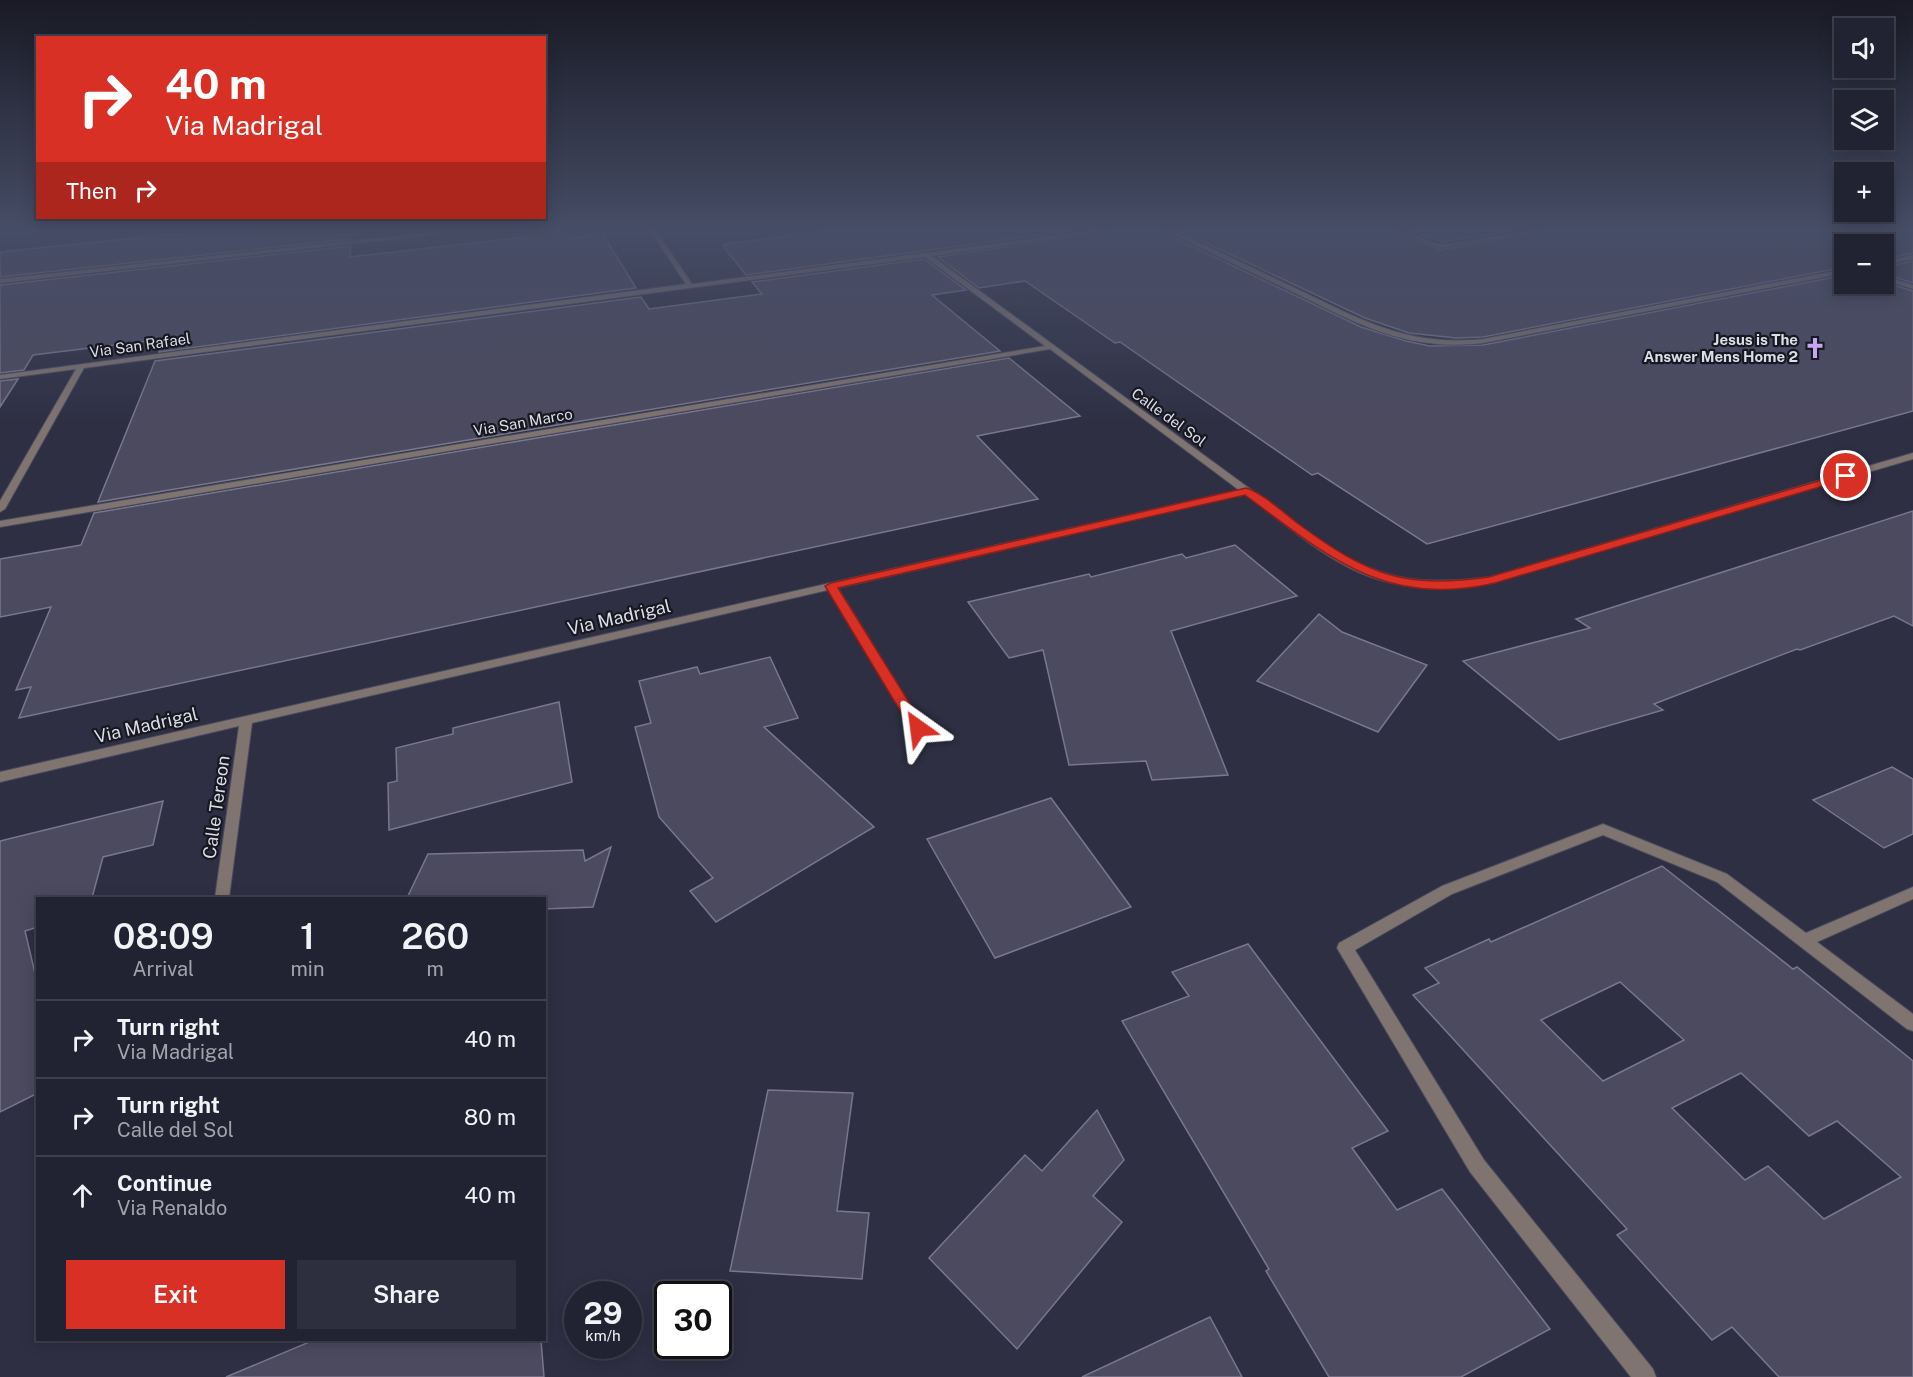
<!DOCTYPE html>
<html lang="en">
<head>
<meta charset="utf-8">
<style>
  body { margin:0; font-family:"Public Sans",sans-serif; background:#2e2f3e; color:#f1f3f6; height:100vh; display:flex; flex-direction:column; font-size:22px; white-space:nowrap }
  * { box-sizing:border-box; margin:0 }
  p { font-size:20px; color:#a2a4ac }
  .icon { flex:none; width:33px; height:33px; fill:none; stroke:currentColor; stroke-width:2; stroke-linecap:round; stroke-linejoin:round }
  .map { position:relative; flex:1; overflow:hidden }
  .side { position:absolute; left:36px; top:897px; width:510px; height:444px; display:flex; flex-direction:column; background:#222332; border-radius:0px; box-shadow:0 3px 15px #0003,0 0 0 2px #3f404d }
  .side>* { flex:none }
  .banner { position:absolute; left:36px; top:36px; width:510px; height:183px; border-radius:0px; box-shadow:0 3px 15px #0003,0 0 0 2px #3f404d; background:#d93025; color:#fff; overflow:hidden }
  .buttons { position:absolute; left:1834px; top:18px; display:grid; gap:12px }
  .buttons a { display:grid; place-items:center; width:60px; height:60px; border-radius:0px; background:#222332; box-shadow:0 3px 15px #0003,0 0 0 2px #3f404d; font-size:30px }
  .speed { position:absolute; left:564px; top:1281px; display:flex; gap:12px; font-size:30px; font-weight:700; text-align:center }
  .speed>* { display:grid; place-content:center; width:78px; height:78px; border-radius:50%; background:#222332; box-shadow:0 3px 15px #0003,0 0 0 2px #3f404d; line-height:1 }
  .speed small { font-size:15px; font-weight:400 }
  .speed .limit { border:3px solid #111; border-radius:9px; background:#fff; color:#111 }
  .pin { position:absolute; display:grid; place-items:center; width:51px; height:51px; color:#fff; margin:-26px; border:3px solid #fff; border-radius:50%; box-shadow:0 2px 6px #0007 }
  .me { position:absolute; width:66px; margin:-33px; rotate:329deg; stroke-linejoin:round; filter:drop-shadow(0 0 4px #0008) }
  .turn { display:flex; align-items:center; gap:21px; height:126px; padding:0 30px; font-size:27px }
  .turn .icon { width:78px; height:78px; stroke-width:2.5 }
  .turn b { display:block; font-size:42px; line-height:51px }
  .then { display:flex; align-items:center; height:57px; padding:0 30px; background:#0003; gap:12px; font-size:22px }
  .eta { display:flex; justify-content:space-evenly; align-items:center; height:102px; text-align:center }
  .eta b { font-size:36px; font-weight:600; line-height:42px }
  .action { display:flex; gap:12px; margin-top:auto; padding:12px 30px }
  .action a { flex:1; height:69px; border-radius:0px; background:#d93025; color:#fff; font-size:24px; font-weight:600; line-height:69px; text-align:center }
  .action a+a { background:#2e2f3e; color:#f1f3f6 }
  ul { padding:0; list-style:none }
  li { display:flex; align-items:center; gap:18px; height:78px; padding:0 30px; border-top:2px solid #3f404d }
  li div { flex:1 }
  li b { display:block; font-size:22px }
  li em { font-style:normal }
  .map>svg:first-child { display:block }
  .building { fill:#4c4a5f; stroke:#79778e; stroke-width:1.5; fill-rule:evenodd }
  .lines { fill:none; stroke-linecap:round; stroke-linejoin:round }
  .service-casing { stroke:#4a4b5e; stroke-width:2 }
  .minor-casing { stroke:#4a4b5e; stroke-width:2 }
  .service { fill:#807471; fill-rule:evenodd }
  .minor { fill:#807471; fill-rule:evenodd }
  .route { fill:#d93025; stroke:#8d1f18; stroke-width:1.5 }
  .labels { text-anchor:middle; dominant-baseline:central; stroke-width:4.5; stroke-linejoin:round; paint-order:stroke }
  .far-poi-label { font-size:15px; font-weight:bold; fill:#dbddea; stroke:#181821; text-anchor:end }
  .far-street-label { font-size:15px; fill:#dbddea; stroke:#181821 }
  .street-label { font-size:18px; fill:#dbddea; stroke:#181821 }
</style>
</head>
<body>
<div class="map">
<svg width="1913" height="1377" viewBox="0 0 1913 1377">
  <rect width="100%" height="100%" fill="#2e2f43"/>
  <g class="building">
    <polygon points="203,231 352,231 351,239 0,277 0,252"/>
    <polygon points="828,231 1070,231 746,275 723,246 727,245 725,244"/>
    <polygon points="1110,231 1160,231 1361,327 1406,341 1430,346 1483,345 1845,275 1845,284 1884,282 1913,291 1913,411 1427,544 1318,473 1312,475 1120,342 1115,343 1025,281 979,288 938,257"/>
    <polygon points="1181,231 1395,231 1440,250 1544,231 1913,231 1913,253 1884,259 1884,244 1845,244 1845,267 1483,337 1456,338 1409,333 1365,318"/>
    <polygon points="1411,231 1512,231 1443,242"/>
    <polygon points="568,232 571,238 603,234 636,288 159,352 164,339 33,355 24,370 0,373 0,285 351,246 350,257"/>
    <polygon points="924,259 966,290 932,295 1000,351 98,502 155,361 641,297 649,309 762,294 752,282"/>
    <polygon points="1913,261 1913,283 1884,274 1884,267"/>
    <polygon points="1009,358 1080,416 977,436 1038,499 19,718 31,687 16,690 51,607 0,617 0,559 81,545 94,513"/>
    <polygon points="18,379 0,407 0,381"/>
    <polygon points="1913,511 1913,626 1894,616 1800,650 1797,649 1654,704 1663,710 1559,740 1463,661 1590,628 1576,619"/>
    <polygon points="1235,545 1297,596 1171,631 1228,775 1152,780 1146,761 1069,765 1043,650 1009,658 968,602 1089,574 1091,577 1182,554 1186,558"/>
    <polygon points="1319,614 1342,632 1427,665 1378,732 1257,681"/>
    <polygon points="770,657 798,718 764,727 874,827 716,922 690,891 713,878 659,817 635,727 651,723 639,681 697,667 700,674"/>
    <polygon points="559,702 572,782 389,830 388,783 397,781 396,748 453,734 453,728"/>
    <polygon points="1892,767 1913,779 1913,834 1884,848 1813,800"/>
    <polygon points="1051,798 1131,907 995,958 927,839"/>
    <polygon points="163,801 153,845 103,857 92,898 38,898 38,927 25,931 38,986 38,1093 0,1112 0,841"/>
    <polygon points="611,847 593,907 544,909 544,898 407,898 428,854 583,850 585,861"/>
    <path d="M1662 866 1793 969 1797 967 1913 1061V1377H1779L1732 1327 1712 1340 1617 1235 1627 1229 1413 995 1439 983 1425 968 1489 939 1491 942ZM1620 982 1684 1040 1603 1081 1541 1020ZM1741 1073 1809 1136 1837 1121 1901 1177 1824 1219 1768 1166 1745 1180 1672 1108Z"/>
    <polygon points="1248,944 1388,1131 1352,1148 1397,1210 1442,1189 1550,1329 1461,1377 1329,1377 1266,1271 1269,1269 1122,1021 1189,996 1172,972"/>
    <polygon points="768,1090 853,1093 837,1211 869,1213 862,1279 730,1271"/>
    <polygon points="1097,1110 1124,1160 1093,1196 1122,1222 1017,1349 929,1258 1025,1155 1042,1171"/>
    <polygon points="1210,1317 1242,1377 1082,1377"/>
    <polygon points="314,1340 541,1340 544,1377 226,1377"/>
  </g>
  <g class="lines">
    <defs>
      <path id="service" d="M1397 231C1413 231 1427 244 1443 244 1475 243 1508 231 1542 231L1440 248Z"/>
      <g id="minor">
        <polygon points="443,231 465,231 0,283 0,279"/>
        <path d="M650 231H656L692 284 1090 231H1108L932 256 1332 549C1388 582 1426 585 1490 577L1913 453V459L1495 582C1448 593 1393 590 1350 568 1312 549 1279 519 1245 494L838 588 924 728 918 732 914 731 828 590 252 723 229 898H215L239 726 0 782V772L1239 490 1050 349 0 527V521L1045 346 925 257 84 368 5 509 0 512V501L76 369 0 379V375L686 284Z"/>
        <path d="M1162 231 1177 232C1217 251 1257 270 1297 289 1362 320 1408 347 1483 339L1845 269V273L1483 343C1407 352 1358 324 1293 292 1253 273 1213 254 1173 234Z"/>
        <polygon points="1913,255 1913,259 1884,265 1884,261"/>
        <polygon points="1884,276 1913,285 1913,289 1884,280"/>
        <polygon points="1603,824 1727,874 1806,933 1913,887 1913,899 1817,942 1913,1014 1913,1031 1907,1029 1717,882 1603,835 1452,894 1355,950 1484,1160 1653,1369 1656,1377 1631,1377 1470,1172 1337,948 1339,943 1442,886"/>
      </g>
    </defs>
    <use href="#service" class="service-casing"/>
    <use href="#minor" class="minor-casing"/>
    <use href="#service" class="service"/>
    <use href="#minor" class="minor"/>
  </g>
  <linearGradient id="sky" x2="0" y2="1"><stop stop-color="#191a25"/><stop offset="0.54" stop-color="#464d66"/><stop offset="1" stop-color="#464d66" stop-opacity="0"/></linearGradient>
  <rect width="1913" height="424" fill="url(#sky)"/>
  <path class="route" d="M1846 473 1851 476 1850 478 1495 583C1385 609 1326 555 1245 495L838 588 925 728 918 733 913 732 825 586 831 583 1246 488C1263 493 1285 514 1300 525 1368 575 1404 589 1489 577Z"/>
  <defs>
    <symbol id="church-bare" viewBox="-9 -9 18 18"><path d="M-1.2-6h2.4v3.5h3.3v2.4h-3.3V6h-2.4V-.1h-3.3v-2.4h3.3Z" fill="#c6a6f0" stroke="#181821" stroke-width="2.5" paint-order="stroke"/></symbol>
  </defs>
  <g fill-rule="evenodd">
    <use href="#church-bare" x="1800" y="333" width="30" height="30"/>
  </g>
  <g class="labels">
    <g class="far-poi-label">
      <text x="1798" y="339">Jesus is The<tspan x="1798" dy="17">Answer Mens Home 2</tspan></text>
    </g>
    <g class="far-street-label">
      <text transform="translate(140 345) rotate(-8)">Via San Rafael</text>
      <text transform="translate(1169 417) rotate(36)">Calle del Sol</text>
      <text transform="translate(523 422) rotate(-10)">Via San Marco</text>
    </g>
    <g class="street-label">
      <text transform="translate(619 617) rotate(-13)">Via Madrigal</text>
      <text transform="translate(146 725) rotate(-13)">Via Madrigal</text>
      <text transform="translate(216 807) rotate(-82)">Calle Tereon</text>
    </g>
  </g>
</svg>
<div class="buttons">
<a><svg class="icon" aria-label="sound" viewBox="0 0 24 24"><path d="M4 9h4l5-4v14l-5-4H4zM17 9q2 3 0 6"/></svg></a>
<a><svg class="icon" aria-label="layers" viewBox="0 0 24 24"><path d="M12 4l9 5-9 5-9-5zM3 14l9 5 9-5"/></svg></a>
<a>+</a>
<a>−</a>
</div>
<div class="speed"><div>29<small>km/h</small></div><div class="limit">30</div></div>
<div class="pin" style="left:1846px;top:476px;background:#d93025"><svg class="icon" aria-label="arrive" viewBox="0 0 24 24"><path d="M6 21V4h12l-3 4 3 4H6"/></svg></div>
<svg class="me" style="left:918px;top:728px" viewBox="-20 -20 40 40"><path d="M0-17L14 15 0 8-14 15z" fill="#d93025" stroke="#fff" stroke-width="4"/></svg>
<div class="banner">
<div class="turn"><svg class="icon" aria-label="right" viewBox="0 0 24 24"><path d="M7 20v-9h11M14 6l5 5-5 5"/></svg><div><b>40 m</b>Via Madrigal</div></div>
<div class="then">Then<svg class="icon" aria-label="right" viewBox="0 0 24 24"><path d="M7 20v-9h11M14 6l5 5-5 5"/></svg></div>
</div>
<section class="side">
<div class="eta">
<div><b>08:09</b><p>Arrival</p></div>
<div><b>1</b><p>min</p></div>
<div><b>260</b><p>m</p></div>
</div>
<ul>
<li><svg class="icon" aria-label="right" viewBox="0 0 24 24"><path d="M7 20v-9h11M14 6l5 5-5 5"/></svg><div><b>Turn right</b><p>Via Madrigal</p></div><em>40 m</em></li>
<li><svg class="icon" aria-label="right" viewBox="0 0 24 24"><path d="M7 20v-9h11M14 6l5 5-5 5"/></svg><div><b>Turn right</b><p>Calle del Sol</p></div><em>80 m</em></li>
<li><svg class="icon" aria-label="ahead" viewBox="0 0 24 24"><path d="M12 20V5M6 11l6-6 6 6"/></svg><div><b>Continue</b><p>Via Renaldo</p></div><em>40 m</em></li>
</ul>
<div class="action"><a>Exit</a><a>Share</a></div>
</section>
</div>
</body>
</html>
